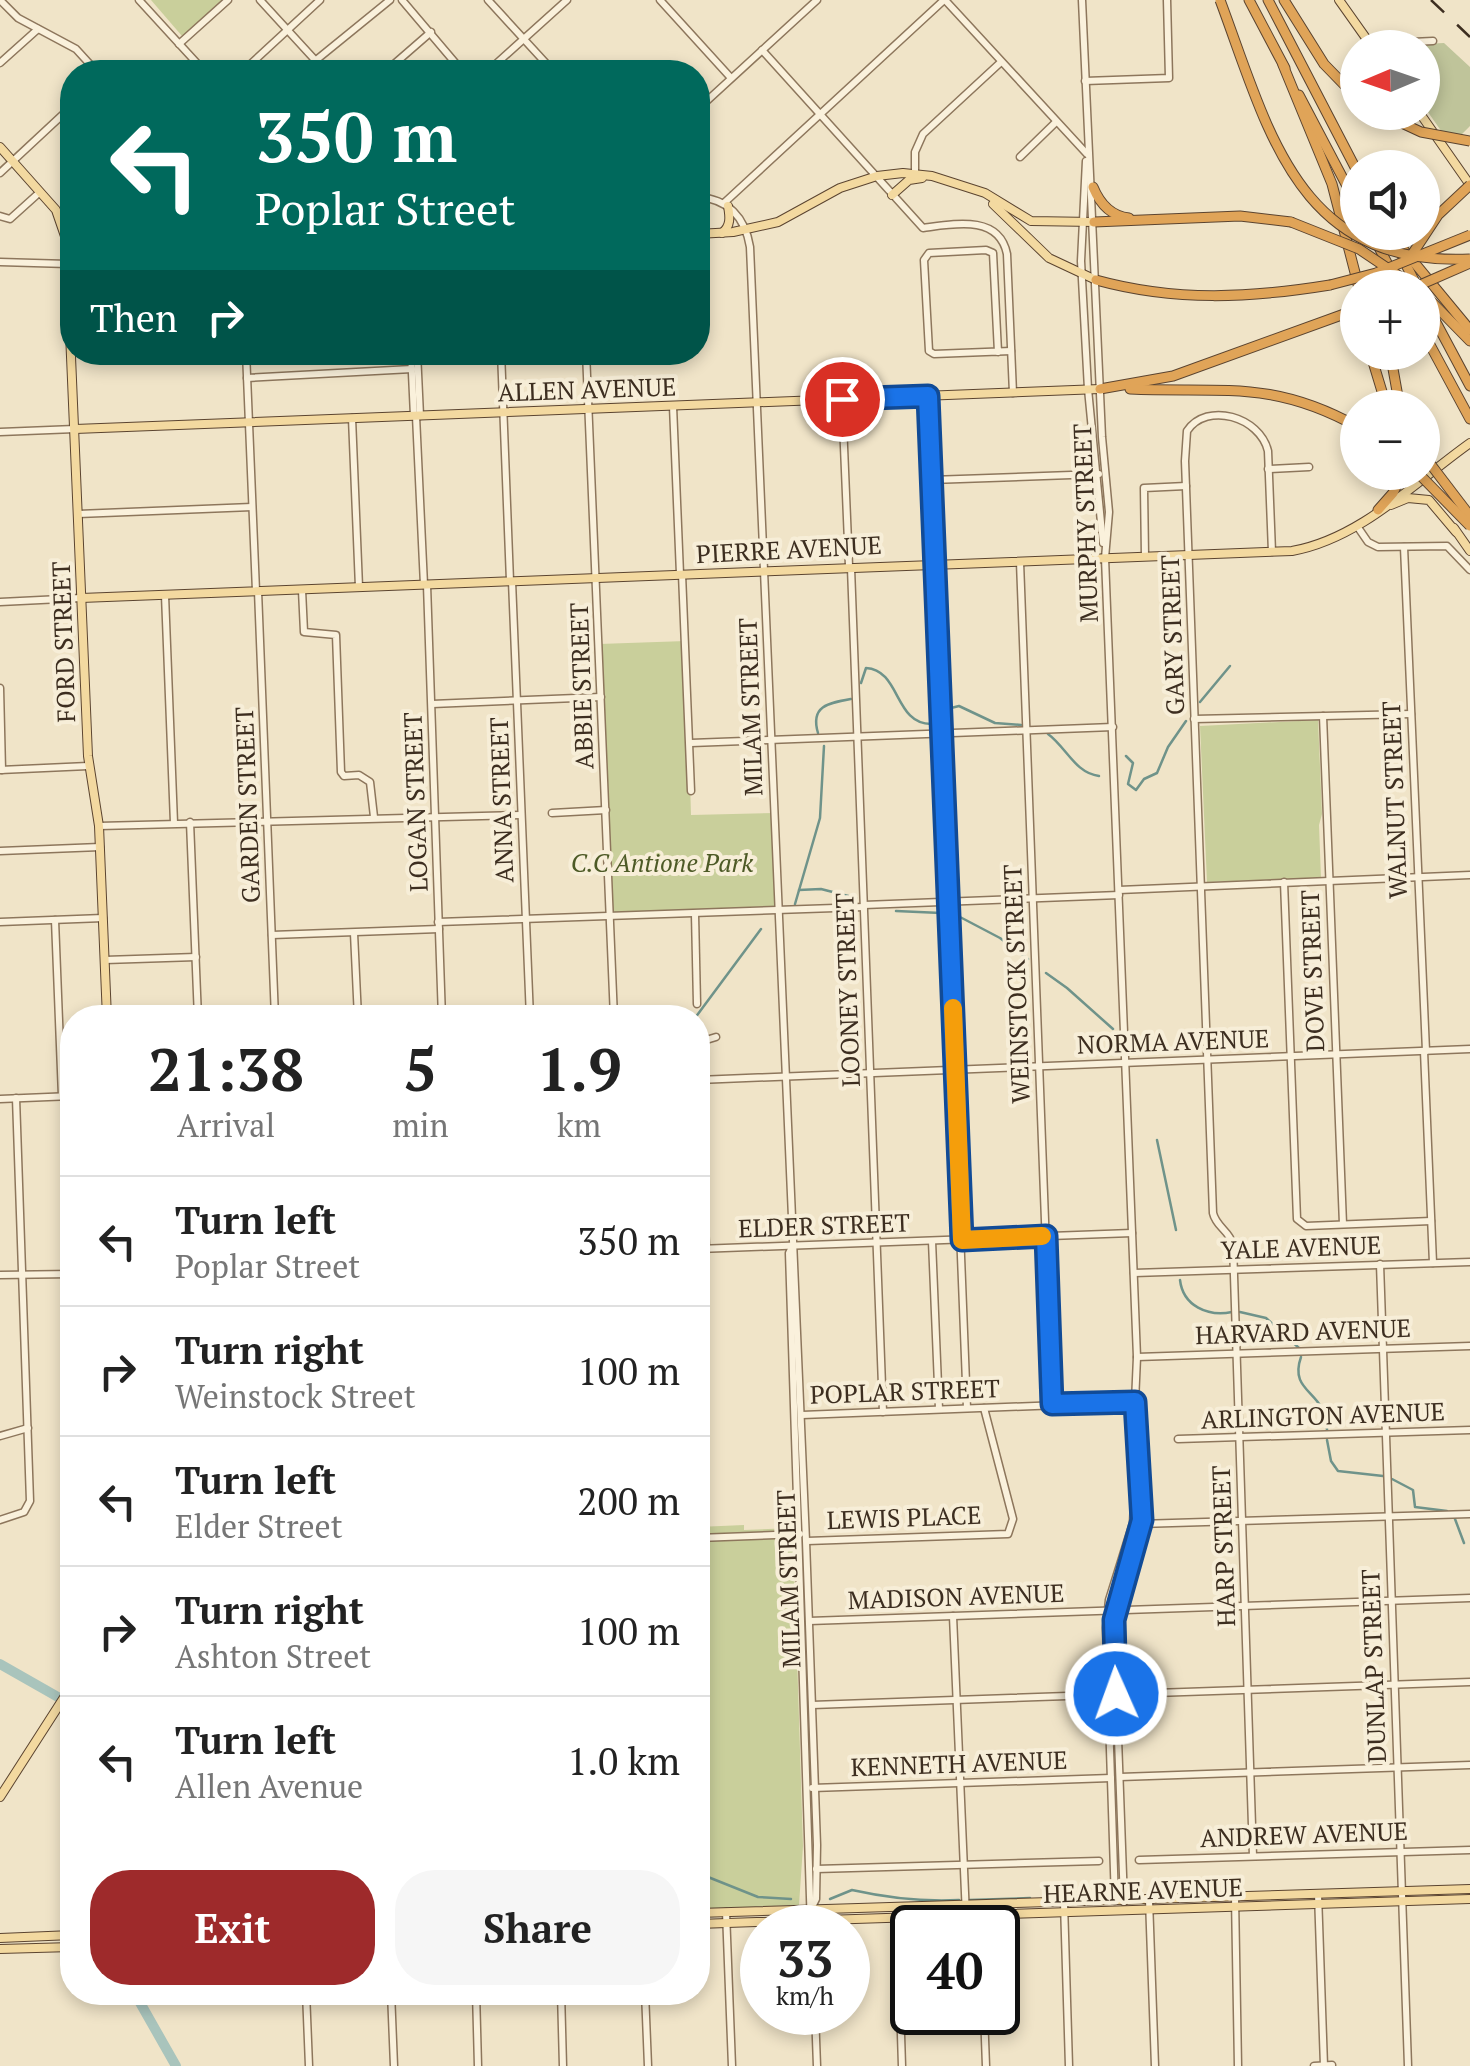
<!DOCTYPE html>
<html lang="en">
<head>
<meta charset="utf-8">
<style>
  body { margin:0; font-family:"PT Serif",serif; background:#f6f6f6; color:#222; height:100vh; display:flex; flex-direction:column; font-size:38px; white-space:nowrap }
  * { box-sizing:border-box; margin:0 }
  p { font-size:32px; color:#767676 }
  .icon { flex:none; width:55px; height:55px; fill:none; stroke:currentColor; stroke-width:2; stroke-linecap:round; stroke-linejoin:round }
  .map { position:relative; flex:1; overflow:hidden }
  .side { position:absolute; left:60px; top:1005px; width:650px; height:1000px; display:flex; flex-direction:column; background:#fff; border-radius:40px; box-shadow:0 5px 15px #0003 }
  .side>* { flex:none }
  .top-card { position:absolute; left:60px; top:60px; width:650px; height:305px; border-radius:40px; box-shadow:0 5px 15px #0003; background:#00695c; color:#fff; overflow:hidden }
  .needle { width:65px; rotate:268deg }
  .buttons { position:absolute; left:1340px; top:30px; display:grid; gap:20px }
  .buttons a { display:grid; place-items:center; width:100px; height:100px; border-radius:50%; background:#fff; box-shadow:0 5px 15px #0003; font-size:50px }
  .speed { position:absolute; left:740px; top:1905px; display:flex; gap:20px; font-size:50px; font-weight:700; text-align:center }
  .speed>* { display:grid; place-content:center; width:130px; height:130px; border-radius:50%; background:#fff; box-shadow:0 5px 15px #0003; line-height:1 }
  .speed small { font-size:25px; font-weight:400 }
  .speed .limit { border:5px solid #111; border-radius:15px; background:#fff; color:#111 }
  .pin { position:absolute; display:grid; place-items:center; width:85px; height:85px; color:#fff; margin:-42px; border:5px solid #fff; border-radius:50%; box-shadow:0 2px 10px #0007 }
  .me { position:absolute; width:110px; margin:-55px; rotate:358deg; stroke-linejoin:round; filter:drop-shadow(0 0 8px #0008) }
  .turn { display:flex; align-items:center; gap:35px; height:210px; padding:0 30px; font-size:45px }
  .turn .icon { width:130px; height:130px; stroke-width:2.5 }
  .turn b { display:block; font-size:70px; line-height:85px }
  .then { display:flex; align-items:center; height:95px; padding:0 30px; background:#0003; gap:20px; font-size:38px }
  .eta { display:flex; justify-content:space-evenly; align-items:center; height:170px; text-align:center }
  .eta b { font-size:60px; font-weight:800; line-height:70px }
  .button { display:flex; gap:20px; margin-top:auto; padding:20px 30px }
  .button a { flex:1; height:115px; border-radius:40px; background:#9e2a2b; color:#fff; font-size:40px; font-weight:800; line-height:115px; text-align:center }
  .button a+a { background:#f6f6f6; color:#222 }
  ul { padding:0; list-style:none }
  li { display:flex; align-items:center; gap:30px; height:130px; padding:0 30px; border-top:2px solid #e0e0e0 }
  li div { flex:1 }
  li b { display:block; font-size:38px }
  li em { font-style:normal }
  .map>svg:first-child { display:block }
  .green { fill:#c9cf9b }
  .cemetery { fill:#bfc49a }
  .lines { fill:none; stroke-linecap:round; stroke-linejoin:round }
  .stream { stroke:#6f938a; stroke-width:2.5 }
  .river { stroke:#a9c4bc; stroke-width:10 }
  .minor-casing { stroke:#8d765c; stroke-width:9 }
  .major-casing { stroke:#5b4430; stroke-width:10 }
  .highway-casing { stroke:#5b4430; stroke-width:11 }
  .minor { stroke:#faf1dc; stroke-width:6 }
  .major { stroke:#f3d9a0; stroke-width:8 }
  .highway { stroke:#e0a458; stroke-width:9 }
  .rail { stroke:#3d2e20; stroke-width:2.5; stroke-dasharray:18 18; stroke-linecap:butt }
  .highway-bridge-casing { stroke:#5b4430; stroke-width:11; stroke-linecap:butt }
  .highway-bridge { stroke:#e0a458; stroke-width:9 }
  .route-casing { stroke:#114b97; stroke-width:25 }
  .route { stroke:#1a73e8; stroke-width:18 }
  .slow { stroke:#f59e0b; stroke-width:18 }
  .labels { text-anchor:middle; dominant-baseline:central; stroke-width:8; stroke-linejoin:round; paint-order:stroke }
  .street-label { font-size:25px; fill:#3d2e20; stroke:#f7eed8 }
  .park-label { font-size:25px; font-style:italic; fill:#4d5a26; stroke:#f7eed8 }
</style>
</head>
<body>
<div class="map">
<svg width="1470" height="2066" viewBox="0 0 1470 2066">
  <rect width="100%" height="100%" fill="#f0e4c8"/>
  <g class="green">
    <polygon points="151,0 222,0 182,36"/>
    <polygon points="686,641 691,815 774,813 778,912 610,917 599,644"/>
    <polygon points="1318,720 1322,814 1319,825 1321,878 1207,882 1200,726"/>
    <polygon points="706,1285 708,1365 698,1365 698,1285"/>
    <polygon points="744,1525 744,1530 793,1528 803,1846 799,1905 698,1909 698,1527"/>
  </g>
  <polygon class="cemetery" points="1444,43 1470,67 1470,126 1459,137 1444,135 1423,105 1422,48 1381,46"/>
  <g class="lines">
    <g class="stream">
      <path d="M861 683 866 668C901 670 894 725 932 724"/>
      <polyline points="1200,702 1230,666"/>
      <polyline points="947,709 959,706 995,723 1021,725"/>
      <path d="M818 733C810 706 828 703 851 699"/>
      <path d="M1048 734C1066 747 1075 773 1099 776"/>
      <polyline points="1126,756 1133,763 1128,784 1136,790 1144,779 1157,773 1168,747 1186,721"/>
      <polyline points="799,890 821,889 856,898"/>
      <polyline points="795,904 820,818 824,746"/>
      <polyline points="896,911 941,913"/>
      <polyline points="960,917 1000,938 1028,959"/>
      <polyline points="1046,973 1067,988 1113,1029"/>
      <polyline points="695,1018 761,929"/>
      <polyline points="1157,1140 1176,1230"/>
      <path d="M1180 1280C1183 1306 1208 1317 1232 1312"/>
      <polyline points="1240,1312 1266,1318 1299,1348"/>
      <path d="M1301 1357C1288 1394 1327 1390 1327 1430"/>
      <polyline points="1327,1440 1331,1461 1338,1471 1383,1476"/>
      <polyline points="1392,1479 1413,1490 1415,1507 1447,1511"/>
      <polyline points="1455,1519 1464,1543"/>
      <polyline points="698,1873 758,1897 791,1899"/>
      <path d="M830 1899 852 1890C888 1898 921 1902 959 1900"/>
      <polyline points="969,1900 1030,1898"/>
    </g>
    <g class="river">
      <polyline points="0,1664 72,1705"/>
      <polyline points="134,1992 176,2066"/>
    </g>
    <defs>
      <g id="minor">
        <polyline points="0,0 18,18 76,49 97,72"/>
        <polyline points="139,0 205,72"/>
        <polyline points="260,0 326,72"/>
        <polyline points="402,0 463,72"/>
        <polyline points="488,0 554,72"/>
        <polyline points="660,0 731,78"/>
        <polyline points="945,0 1087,154"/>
        <polyline points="1082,0 1102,437 1109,512 1105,558 1137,1357 1135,1402 1141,1519 1122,1584 1114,1629 1124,1902"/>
        <polyline points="179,44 228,0"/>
        <polyline points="1370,44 1433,41"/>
        <path d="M762 50 923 228C953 224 999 214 1007 254L1013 393"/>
        <polyline points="315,61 390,0"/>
        <polyline points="255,62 264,72"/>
        <polyline points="0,63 38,29"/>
        <polyline points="242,72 320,0"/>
        <polyline points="385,72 431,32"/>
        <polyline points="487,72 567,0"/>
        <polyline points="1085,81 1169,78 1167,0"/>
        <polyline points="698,109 817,0"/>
        <polyline points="1020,157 1056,122"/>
        <polyline points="1086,161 1081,261 1088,389 1103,543"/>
        <polyline points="0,173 72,106"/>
        <polyline points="915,174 915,152 923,134 1001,62"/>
        <path d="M698 197C728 199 745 217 750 247L806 1541 817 1845 816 1899 811 1909"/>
        <polyline points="724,203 944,0"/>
        <polyline points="0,216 10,219 40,192"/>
        <polyline points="0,262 68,264"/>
        <polyline points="246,352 256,591"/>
        <polyline points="411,352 414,416"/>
        <polyline points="417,352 420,416"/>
        <polyline points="501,352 510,581"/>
        <polyline points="586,352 614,1018"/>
        <polyline points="998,352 993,253 986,250 929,253 924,260 929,351 934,354 1011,351"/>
        <polyline points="247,378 412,369"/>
        <polyline points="927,396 967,1408"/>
        <polyline points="842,399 849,566"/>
        <polyline points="673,406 680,574"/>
        <polyline points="416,416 424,585"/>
        <polyline points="352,418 359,587"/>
        <polyline points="0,432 75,429"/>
        <polyline points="1268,469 1309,467"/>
        <polyline points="931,480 1099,474"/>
        <polyline points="78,514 252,507"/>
        <polyline points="1357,526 1368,542 1378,547 1447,546 1470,570"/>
        <polyline points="1404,547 1426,1051"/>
        <polyline points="1145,556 1144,488 1186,486"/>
        <polyline points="1020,562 1052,1405"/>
        <polyline points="851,568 883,1412"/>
        <polyline points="682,574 691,791"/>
        <polyline points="512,581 530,1018"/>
        <polyline points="427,585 442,1018"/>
        <polyline points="302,590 304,632 336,635 341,772 344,776 359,775 370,782 374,817"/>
        <polyline points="258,591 275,1018"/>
        <polyline points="165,595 174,823"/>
        <polyline points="0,602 81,598"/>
        <polyline points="0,688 2,770"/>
        <polyline points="432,704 601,697"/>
        <polyline points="1323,716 1343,1224"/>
        <polyline points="1194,719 1411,714"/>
        <polyline points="691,743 1113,727"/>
        <polyline points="0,770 88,766"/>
        <polyline points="552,813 606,810"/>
        <polyline points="190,822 198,1018"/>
        <polyline points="99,826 521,815"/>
        <polyline points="0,851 100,847"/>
        <polyline points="1284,882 1297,1219 1306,1226 1431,1221"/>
        <polyline points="1119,890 1470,875"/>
        <polyline points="864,905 1119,895"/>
        <polyline points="695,914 697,1004"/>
        <polyline points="55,920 62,1096"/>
        <polyline points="0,922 103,918"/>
        <polyline points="438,922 864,907"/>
        <polyline points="354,933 358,1018"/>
        <polyline points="272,935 439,929"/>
        <polyline points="105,960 196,957"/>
        <polyline points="1424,1051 1433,1263"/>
        <polyline points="698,1080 1470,1049"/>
        <polyline points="0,1099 72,1096"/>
        <polyline points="932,1241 939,1409"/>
        <polyline points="792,1247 789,1253 811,1928"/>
        <polyline points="698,1249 1132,1233"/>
        <polyline points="706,1249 698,1049 703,1041 716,1037"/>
        <polyline points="1380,1264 1408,2066"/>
        <polyline points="1134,1273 1470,1262"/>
        <polyline points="0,1275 72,1274"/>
        <polyline points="1137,1357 1470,1346"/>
        <polyline points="802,1415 1135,1402"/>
        <polyline points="0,1436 28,1428"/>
        <polyline points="1178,1439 1470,1430"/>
        <polyline points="0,1520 24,1512 30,1501 16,1098"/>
        <polyline points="1139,1524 1470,1514"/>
        <polyline points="698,1538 800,1534"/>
        <polyline points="807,1541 1008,1534 1013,1519 984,1408"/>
        <polyline points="953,1616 966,1916"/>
        <polyline points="809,1621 1470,1598"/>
        <polyline points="812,1705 1470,1682"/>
        <polyline points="1120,1777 1470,1765"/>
        <polyline points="812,1788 1111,1778"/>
        <path d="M1253 1856 1233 1245C1230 1231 1216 1227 1213 1213L1185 461 1187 431C1207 401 1260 417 1268 451L1272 552"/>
        <polyline points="1139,1860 1470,1850"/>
        <polyline points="816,1869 1099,1861"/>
        <polyline points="1318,1894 1324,2066"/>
        <polyline points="1235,1897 1238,2066"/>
        <polyline points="1149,1900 1155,2066"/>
        <polyline points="1115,1901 1106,1628 1109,1600 1133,1523 1136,1468"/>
        <polyline points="1064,1903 1069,2066"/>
        <polyline points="980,1906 981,1928"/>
        <polyline points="897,1908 902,2066"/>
        <polyline points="726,1912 732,2066"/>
        <polyline points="306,1992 309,2066"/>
        <polyline points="391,1992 394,2066"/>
        <polyline points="476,1992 478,2066"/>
        <polyline points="561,1992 563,2066"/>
        <polyline points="645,1992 648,2066"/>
        <polyline points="815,2012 817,2066"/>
        <polyline points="984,2012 986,2066"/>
        <polyline points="1314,2066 1332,2065"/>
      </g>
      <g id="major">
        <polyline points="1339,0 1373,48"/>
        <polyline points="1419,112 1470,185"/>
        <polyline points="0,147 56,210 66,239 88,756 99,826 107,1018"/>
        <polyline points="892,195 909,180 922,178"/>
        <polyline points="993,204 1049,258 1096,280"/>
        <path d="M722 233C731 226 730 217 728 206"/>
        <polyline points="698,234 733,232 778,222 840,188 877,176 903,173 932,176 985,193 1031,221 1094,222"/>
        <polyline points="75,429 1100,389"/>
        <polyline points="1391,505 1408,498 1429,500 1456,532"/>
        <polyline points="1454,528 1470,551"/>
        <path d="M81 598 1292 551C1360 539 1415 482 1470 443"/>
        <polyline points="0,1797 72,1685"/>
        <polyline points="698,1913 1470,1889"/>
        <polyline points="698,1924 1470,1899"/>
        <polyline points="0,1938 72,1935"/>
        <polyline points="0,1949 72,1947"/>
      </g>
      <g id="highway">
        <polyline points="1249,0 1285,68"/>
        <polyline points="1268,0 1358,173"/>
        <polyline points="1284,0 1324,64 1358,99"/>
        <polyline points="1283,65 1332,184 1359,288"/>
        <polyline points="1299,95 1358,207"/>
        <path d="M1093 187C1100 204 1111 216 1129 218"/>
        <polyline points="1094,222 1240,216 1291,222"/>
        <polyline points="1371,232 1400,288"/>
        <polyline points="1389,232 1470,330"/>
        <polyline points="1403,259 1418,288"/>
        <path d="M1096 280C1176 302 1250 298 1330 285"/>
        <polyline points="1423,293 1470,341"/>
        <polyline points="1422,296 1470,386"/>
        <polyline points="1422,330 1470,419"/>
        <polyline points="1370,352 1387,408"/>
        <polyline points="1390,352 1400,408"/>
        <polyline points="1100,389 1173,376 1358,309"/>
        <path d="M1130 389C1221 393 1272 379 1358 427"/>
        <polyline points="1378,510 1393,493 1403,472"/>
      </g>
    </defs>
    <use href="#minor" class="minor-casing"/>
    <use href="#major" class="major-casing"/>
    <use href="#highway" class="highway-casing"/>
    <use href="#minor" class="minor"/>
    <use href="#major" class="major"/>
    <use href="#highway" class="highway"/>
    <polyline class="rail" points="1431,0 1470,37"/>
    <defs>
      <g id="highway-bridge">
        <path d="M1220 0C1269 131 1297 267 1470 259"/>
        <polyline points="1378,112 1421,132 1470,141"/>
        <polyline points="1291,222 1359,249 1417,288"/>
        <polyline points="1409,259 1438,215 1470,185"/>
        <polyline points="1330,285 1376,273 1470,235"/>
        <polyline points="1413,288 1470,263"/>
        <polyline points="1422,453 1470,516"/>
        <polyline points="1417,472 1470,526"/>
      </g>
    </defs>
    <use href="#highway-bridge" class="highway-bridge-casing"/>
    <use href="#highway-bridge" class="highway-bridge"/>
  </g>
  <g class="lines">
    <defs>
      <polyline id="route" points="842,399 928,396 962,1240 1046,1236 1052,1404 1135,1402 1142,1520 1114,1620 1116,1694"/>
    </defs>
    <use href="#route" class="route-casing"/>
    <use href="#route" class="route"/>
    <polyline class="slow" points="953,1008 962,1240 1042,1236"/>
  </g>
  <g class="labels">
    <g class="street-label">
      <text transform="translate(587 389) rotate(-2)">ALLEN AVENUE</text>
      <text transform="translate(1085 523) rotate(-92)">MURPHY STREET</text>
      <text transform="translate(789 549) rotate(-3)">PIERRE AVENUE</text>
      <text transform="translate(1172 635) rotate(-92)">GARY STREET</text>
      <text transform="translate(63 642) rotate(-92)">FORD STREET</text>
      <text transform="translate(581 686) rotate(-92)">ABBIE STREET</text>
      <text transform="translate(750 707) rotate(-92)">MILAM STREET</text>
      <text transform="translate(501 800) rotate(-92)">ANNA STREET</text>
      <text transform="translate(1394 800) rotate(-92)">WALNUT STREET</text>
      <text transform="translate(415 802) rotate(-92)">LOGAN STREET</text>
      <text transform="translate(247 805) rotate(-92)">GARDEN STREET</text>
      <text transform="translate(1312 971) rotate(-92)">DOVE STREET</text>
      <text transform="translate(1016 984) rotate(-92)">WEINSTOCK STREET</text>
      <text transform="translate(847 990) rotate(-92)">LOONEY STREET</text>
      <text transform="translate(1173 1041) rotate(-2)">NORMA AVENUE</text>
      <text transform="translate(824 1225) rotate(-2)">ELDER STREET</text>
      <text transform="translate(1301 1247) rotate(-2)">YALE AVENUE</text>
      <text transform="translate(1303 1331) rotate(-2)">HARVARD AVENUE</text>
      <text transform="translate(905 1391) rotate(-2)">POPLAR STREET</text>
      <text transform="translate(1323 1415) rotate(-2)">ARLINGTON AVENUE</text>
      <text transform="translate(904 1517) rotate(-2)">LEWIS PLACE</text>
      <text transform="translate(1223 1546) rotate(-92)">HARP STREET</text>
      <text transform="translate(788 1579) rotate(-92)">MILAM STREET</text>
      <text transform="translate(956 1596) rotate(-2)">MADISON AVENUE</text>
      <text transform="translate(1373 1666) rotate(-92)">DUNLAP STREET</text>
      <text transform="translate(959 1763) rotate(-2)">KENNETH AVENUE</text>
      <text transform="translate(1304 1834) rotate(-2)">ANDREW AVENUE</text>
      <text transform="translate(1143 1890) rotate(-2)">HEARNE AVENUE</text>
    </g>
    <g class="park-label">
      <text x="662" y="862">C.C Antione Park</text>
    </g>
  </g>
</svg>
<div class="buttons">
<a><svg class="needle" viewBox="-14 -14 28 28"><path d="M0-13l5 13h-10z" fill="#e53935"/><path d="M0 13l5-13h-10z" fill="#767676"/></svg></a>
<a><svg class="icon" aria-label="sound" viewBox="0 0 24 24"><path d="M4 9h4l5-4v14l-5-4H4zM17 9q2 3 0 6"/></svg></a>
<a>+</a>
<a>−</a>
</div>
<div class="speed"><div>33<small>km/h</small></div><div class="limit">40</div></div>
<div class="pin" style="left:842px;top:399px;background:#d93025"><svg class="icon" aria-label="arrive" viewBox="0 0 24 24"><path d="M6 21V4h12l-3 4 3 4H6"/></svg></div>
<svg class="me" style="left:1116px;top:1694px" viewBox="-20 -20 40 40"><circle r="17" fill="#1a73e8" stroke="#fff" stroke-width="3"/><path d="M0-11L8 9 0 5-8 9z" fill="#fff"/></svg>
<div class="top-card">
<div class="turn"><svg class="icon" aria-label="left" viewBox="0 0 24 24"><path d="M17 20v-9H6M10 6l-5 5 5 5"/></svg><div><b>350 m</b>Poplar Street</div></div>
<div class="then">Then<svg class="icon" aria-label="right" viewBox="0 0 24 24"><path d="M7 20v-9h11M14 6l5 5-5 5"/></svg></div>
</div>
<section class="side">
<div class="eta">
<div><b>21:38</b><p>Arrival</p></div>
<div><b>5</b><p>min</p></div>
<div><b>1.9</b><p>km</p></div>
</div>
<ul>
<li><svg class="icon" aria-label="left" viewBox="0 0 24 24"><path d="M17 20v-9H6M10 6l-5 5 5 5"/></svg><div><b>Turn left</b><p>Poplar Street</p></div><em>350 m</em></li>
<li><svg class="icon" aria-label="right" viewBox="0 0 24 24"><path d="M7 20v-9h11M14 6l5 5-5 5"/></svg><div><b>Turn right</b><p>Weinstock Street</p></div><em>100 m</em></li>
<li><svg class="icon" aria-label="left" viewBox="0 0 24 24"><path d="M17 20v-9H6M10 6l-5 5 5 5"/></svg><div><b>Turn left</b><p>Elder Street</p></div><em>200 m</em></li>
<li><svg class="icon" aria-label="right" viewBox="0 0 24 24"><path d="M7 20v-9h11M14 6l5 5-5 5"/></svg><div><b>Turn right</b><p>Ashton Street</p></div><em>100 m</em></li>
<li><svg class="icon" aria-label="left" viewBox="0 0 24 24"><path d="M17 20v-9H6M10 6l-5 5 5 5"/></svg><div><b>Turn left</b><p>Allen Avenue</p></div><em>1.0 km</em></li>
</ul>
<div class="button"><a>Exit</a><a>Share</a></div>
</section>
</div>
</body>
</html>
